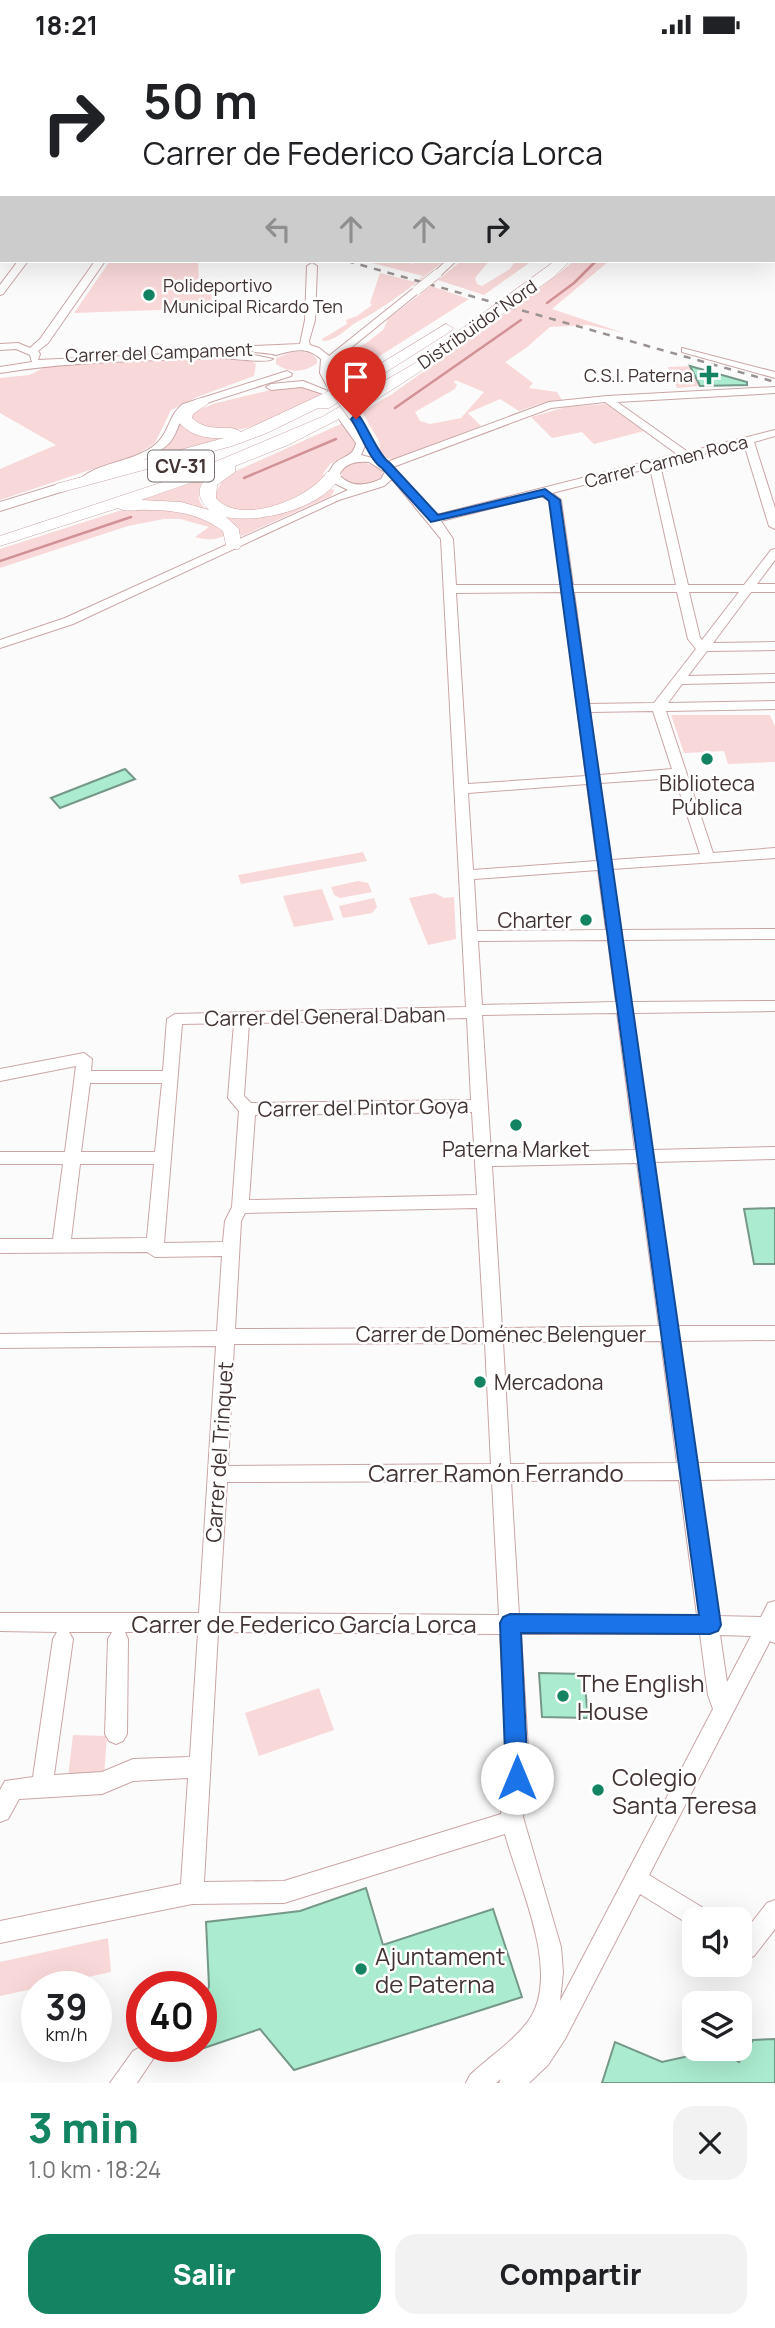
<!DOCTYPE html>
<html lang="es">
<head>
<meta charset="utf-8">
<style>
  body { margin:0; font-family:Manrope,sans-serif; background:#f2f2f2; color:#202124; height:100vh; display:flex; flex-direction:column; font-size:26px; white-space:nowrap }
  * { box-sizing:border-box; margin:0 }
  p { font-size:23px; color:#757577 }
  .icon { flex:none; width:38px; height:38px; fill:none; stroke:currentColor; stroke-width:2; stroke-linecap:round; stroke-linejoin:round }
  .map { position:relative; height:2034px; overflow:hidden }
  .drawer { display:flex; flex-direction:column; background:#fff; flex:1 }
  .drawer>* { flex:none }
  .banner { position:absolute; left:0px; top:0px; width:775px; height:214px; box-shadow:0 7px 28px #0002; background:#fff; color:#202124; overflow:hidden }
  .controls { position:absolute; left:682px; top:1858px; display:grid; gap:14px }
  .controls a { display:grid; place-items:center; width:70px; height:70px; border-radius:14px; background:#fff; box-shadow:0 7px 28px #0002; font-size:35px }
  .speed { position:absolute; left:21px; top:1922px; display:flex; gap:14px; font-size:35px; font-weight:700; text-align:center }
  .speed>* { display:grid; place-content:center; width:91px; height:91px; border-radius:50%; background:#fff; box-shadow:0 7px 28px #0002; line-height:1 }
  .speed small { font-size:18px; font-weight:400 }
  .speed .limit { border:10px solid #d22; background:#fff; color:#111 }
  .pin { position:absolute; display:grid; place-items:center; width:60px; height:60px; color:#fff; margin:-72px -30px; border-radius:50% 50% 50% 0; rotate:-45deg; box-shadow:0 0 7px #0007 }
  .pin .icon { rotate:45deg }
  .me { position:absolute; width:77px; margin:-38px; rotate:0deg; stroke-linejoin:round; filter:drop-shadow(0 0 5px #0008) }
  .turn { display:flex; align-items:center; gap:24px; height:147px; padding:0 28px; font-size:32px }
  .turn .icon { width:91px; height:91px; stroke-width:2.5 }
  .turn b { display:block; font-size:49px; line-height:60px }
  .lanes { display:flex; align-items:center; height:66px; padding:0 28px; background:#0003; justify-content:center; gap:35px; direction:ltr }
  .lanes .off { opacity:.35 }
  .round { display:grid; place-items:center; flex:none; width:74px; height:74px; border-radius:21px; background:#f2f2f2 }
  .headline { display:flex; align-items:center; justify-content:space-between; height:119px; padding:0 28px }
  h1 { font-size:42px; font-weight:800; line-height:52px; color:#138361 }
  .primary-button { display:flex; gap:14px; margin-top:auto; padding:14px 28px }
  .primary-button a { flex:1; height:80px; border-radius:21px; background:#138361; color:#fff; font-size:28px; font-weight:800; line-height:80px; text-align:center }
  .primary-button a+a { background:#f2f2f2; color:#202124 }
  .status { display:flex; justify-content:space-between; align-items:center; height:49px; padding:0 35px; background:#fff; direction:ltr }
  .status svg { height:19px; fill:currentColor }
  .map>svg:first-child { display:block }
  .green { fill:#f9d8d9; fill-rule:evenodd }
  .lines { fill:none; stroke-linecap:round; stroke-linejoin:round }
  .stream { stroke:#d19295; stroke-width:2.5 }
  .canal { fill:#d19295; fill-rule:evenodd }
  .building { fill:#abecd0; stroke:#759889; stroke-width:2 }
  .minor-casing { stroke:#cba5a6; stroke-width:2 }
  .major-casing { stroke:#cba5a6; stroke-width:2 }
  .highway-casing { stroke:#cba5a6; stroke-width:1 }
  .minor { fill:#fff; fill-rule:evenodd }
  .major { fill:#fff; fill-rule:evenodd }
  .highway { fill:#fff; fill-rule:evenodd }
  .rail { stroke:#9a9292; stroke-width:2.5; stroke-dasharray:7 7; stroke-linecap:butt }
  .minor-bridge-far1-casing { stroke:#cba5a6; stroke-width:10; stroke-linecap:butt }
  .minor-bridge-casing { stroke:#cba5a6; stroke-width:11; stroke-linecap:butt }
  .minor-bridge-far1 { stroke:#fff; stroke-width:9 }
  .minor-bridge { stroke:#fff; stroke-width:10 }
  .route { fill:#1a73e8; stroke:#114b97; stroke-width:2 }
  .poi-dot { fill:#138361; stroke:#fff; stroke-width:2.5 }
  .labels { text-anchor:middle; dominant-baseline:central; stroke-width:5; stroke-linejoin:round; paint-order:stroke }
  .far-poi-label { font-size:18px; fill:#433434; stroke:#fff; text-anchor:start }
  .far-street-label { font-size:18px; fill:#433434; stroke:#fff }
  .shield { fill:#fff; stroke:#7b7171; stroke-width:2 }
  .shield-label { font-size:19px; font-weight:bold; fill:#433434 }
  .poi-label { font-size:21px; fill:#433434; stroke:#fff }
  .street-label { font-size:21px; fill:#433434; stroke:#fff }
  .near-street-label { font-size:24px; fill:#433434; stroke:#fff }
  .near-poi-label { font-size:24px; fill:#433434; stroke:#fff; text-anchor:start }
</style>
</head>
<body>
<div class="status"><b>18:21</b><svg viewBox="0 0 49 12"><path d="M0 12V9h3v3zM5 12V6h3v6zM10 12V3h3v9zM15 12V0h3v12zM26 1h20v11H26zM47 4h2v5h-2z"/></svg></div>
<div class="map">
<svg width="775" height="2034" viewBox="0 0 775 2034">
  <rect width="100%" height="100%" fill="#fbfbfb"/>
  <g class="green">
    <polygon points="110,212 198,213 199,234 211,233 212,259 74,264"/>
    <path d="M406 212 413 215 416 212H444C416 234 388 257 357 273 345 280 338 291 323 292L322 290 347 275 346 271 357 267 372 256 370 254 380 224 415 233 423 227 372 214Z"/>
    <polygon points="461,212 489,212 475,229 477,235 482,237 510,220 514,214 532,212 484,246 438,231"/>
    <path d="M574 212H609L552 260 624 284 588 276 550 278 526 299 505 313 533 334 529 339 557 343 562 351 545 353 519 362 500 350 468 364 481 377 393 410 381 409 379 392 362 363 392 345 530 247ZM455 331 484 343 461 369 430 375 420 372 415 363 455 340 457 335 454 334Z"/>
    <polygon points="431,237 469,250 339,333 334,322 351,301 365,295 383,281 388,270"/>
    <path d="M295 302 311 304 317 310V314C305 324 288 324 276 315V309Z"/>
    <polygon points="235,307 249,310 256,315 254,327 197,348 171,361 155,394 138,405 0,451 0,420 56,396 0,364 0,329 29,326 54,314"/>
    <polygon points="690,317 700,337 677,339 668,318"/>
    <path d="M283 338H308L320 344V347C282 364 234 398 193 372L192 367 196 362 216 354Z"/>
    <polygon points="606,355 644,382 594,395 582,383 552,389 531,368 566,358"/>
    <polygon points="180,372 195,385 229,388 153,409 172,392"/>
    <path d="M343 374 356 396 354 402 330 415 323 425 326 429C309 450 259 467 232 460 227 459 222 455 217 452L215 445 225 427Z"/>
    <polygon points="362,413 378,417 383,422 382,428 363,436 343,430 341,421 353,414"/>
    <path d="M203 430C196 447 196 457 215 464 253 477 299 463 331 440L335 441 331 447 242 487 225 471 135 453Z"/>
    <path d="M125 460C159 460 200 460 226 485 218 492 205 491 195 488L209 478 180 470H164L128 477 0 519V500Z"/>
    <polygon points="671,666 770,666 775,678 775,713 728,715 724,702 684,704"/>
    <polygon points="363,803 367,812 241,835 238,826"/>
    <polygon points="358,832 368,834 372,843 340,849 334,846 331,838"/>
    <polygon points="322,840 334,871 294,878 283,847"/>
    <polygon points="435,844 444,849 454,848 456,890 428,896 409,849"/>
    <polygon points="374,849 377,858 372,864 343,869 339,857"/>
    <polygon points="319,1639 334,1681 259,1707 245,1664"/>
    <polygon points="73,1686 107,1687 104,1727 68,1728"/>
    <polygon points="108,1889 111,1923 0,1947 0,1913"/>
  </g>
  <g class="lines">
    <g class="stream">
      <polyline points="322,0 326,2"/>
      <polyline points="547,254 574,234 596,212"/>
      <polyline points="395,359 521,271"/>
      <polyline points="244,429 336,390"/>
      <polyline points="0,512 131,468"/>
    </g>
    <g class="canal">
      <polygon points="372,0 384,0 385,2 373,2"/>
      <polygon points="571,0 584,0 586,2 572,2"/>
      <rect x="774" y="42" width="1" height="6"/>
      <rect x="774" y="144" width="1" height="6"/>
    </g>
  </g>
  <g class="building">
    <polygon points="690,317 747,333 747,336 700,337"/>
    <polygon points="125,720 135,730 60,759 51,749"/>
    <polygon points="775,1159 775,1215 754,1215 744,1160"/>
    <polygon points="539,1624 584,1625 588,1669 542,1668"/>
    <polygon points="366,1839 383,1896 493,1860 522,1948 294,2021 260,1980 201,2000 201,1964 209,1937 206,1873 300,1862"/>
    <polygon points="775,1990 775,2034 602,2034 615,1993 662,2013 720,2000 739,2013 753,1991"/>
  </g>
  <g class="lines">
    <defs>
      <g id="minor">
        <polygon points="107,0 115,0 117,2 108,2"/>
        <polygon points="148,0 157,0 159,2 149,2"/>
        <polygon points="246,0 254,0 256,2 247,2"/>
        <rect x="0" y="11" width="2" height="5"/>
        <rect x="0" y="171" width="2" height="6"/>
        <polygon points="18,212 28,212 3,245 0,246 0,236"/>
        <path d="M95 212H105L48 294 38 302 40 305 38 311 235 302 273 310C265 315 228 308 215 309 143 312 71 312 0 324V318L32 313 30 306 16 300 0 301V295L18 294 30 299 40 290Z"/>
        <polygon points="446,212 456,212 440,227 434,227 434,223"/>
        <path d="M312 214 317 217 315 271 309 292 310 296 319 299 329 307 414 239 422 241 331 315 330 324 337 337 332 340 328 339 320 324 321 310C307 297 293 301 276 306 268 303 254 305 247 300L252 297 300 295 305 271 307 217Z"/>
        <polygon points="682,299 775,323 775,329 682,303"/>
        <path d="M287 322 292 325 291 327 191 359C179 368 179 381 171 392 161 406 94 438 81 429 102 412 135 413 156 395 169 384 169 365 183 355Z"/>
        <polygon points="303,332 328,342 323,345 302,338 271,341 266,338 271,335"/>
        <path d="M775 338V344L617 353 688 403 775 381V387L754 393 775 459V480L769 477 744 395 660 416 688 536H744L771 501 775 500V511L757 535H775V543H751L713 594 775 593V601L707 602 688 627 775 625V633L682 635 668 654 775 652V660L666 662 713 804 775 799V809L612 820 621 881 775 880V890L622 891 631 953 775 952V962L633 964 652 1101 775 1098V1110L654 1113 677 1277H775V1291L679 1292 696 1414H775V1430L698 1431 717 1567 761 1568 768 1554 775 1552V1594L770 1592 649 1826 710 1863 713 1871H695V1879L640 1845 565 1990 548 2016 529 2034H499L501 2030 496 2034H466L470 2026C489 2008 513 1993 529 1971 562 1923 518 1835 505 1785L284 1854 192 1855 0 1894V1872L181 1835 188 1729 133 1732 102 1745 19 1750 8 1770 0 1773V1741L5 1732 33 1728 53 1590 57 1583 0 1582V1564H199L216 1297 0 1299V1285L217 1282 222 1207 155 1208 147 1203 0 1204V1190H53L63 1115H0V1103H65L76 1017 0 1032V1020L84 1004 92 1010 91 1022H163L167 970 175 965 466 958 441 490 392 430 384 437 339 451 73 575 0 599V591L65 569 348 441 334 434 327 426C328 425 333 416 334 415 343 406 353 409 356 394L336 366 337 364H345L366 394 361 406 387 413 549 353 607 347ZM605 353 677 405 436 466 393 418 551 359ZM369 413 385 423 381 430C366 437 351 439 339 426 345 414 356 412 369 413ZM650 419 676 536H573L561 451 552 444ZM541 447 550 452 561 536H456L453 490 441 472ZM562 543 586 727 468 735 456 544ZM574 543H677L688 590 696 600 654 654 589 655ZM689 543H739L702 591 700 589ZM653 662 672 720 599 726 590 663ZM675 729 700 805 611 811 600 734ZM587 735 597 812 473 821 468 744ZM598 821 606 881 477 882 474 830ZM608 891 616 953 482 956 478 892ZM617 964 635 1101 491 1104 482 966ZM467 969 471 1051 251 1054 244 1047 249 974ZM234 974 228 1049 239 1062 232 1158 225 1172 223 1193 164 1194 182 975ZM90 1034H162L155 1103H81ZM472 1063 477 1146 249 1151 255 1066ZM637 1114 659 1277 502 1279 492 1117ZM80 1115H154L147 1189 71 1190ZM477 1159 484 1279 235 1280 241 1172 245 1164ZM661 1292 677 1414 510 1415 503 1293ZM485 1294 491 1415 228 1417 234 1295ZM679 1431 697 1566H519L511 1432ZM492 1432 499 1566 219 1564 227 1433ZM69 1583H112L108 1590 105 1685 109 1692 116 1695 123 1692 127 1685 128 1590 125 1583H198L190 1708 133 1710 102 1723 54 1726 73 1590ZM218 1583 500 1585 507 1716 501 1765 284 1832 204 1833ZM521 1585H700L708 1646 713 1660 560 1952 563 1923 561 1898 523 1768 529 1716ZM720 1586 751 1587 727 1633Z"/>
        <polygon points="775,1851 775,1880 754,1907 746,1910 740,1908 740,1885 742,1886 767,1854"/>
        <polygon points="141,1998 149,2002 153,2010 137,2034 110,2034 133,2002"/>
      </g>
      <polygon id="major" points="62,434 69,438 67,441 0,462 0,453"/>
      <g id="highway">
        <polygon points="399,0 414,0 415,2 401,2"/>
        <polygon points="427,0 443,0 444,2 429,2"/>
        <polygon points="775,53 775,61 774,61 774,54"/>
        <polygon points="774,92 775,93 775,101 774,100"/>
        <path d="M555 212H570L555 227 444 307 376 351 288 396 235 417V423L217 436 216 449C240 478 311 449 327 423H339L341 426C325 459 259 475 226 468L239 480 241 496 239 500H227L223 482C202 466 176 461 150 461 139 460 127 464 118 459L0 497V487L184 426 322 368 412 316ZM207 428C196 440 198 450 209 461L181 453 141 451Z"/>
        <path d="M446 275 453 279 451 282 329 359H318L267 384 232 397 62 443 54 438 56 435 224 389C205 390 188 386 176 370 180 359 190 352 201 349L209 354 193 365 192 369C210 386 227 373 241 383L329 342 337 341Z"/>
      </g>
    </defs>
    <use href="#minor" class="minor-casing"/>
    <use href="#major" class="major-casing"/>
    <use href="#highway" class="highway-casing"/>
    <use href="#minor" class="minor"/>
    <use href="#major" class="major"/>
    <use href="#highway" class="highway"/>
    <polyline class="rail" points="347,212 775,333"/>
    <defs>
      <polyline id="minor-bridge-far1" points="417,241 437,225"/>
      <polyline id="minor-bridge" points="332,337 356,370"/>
    </defs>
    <use href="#minor-bridge-far1" class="minor-bridge-far1-casing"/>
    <use href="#minor-bridge" class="minor-bridge-casing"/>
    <use href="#minor-bridge-far1" class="minor-bridge-far1"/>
    <use href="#minor-bridge" class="minor-bridge"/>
  </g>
  <path class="route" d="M353 368H360C368 379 380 409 390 414L438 466 545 440 560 451 721 1576 718 1582 710 1585 521 1584 528 1729 524 1736 517 1740 509 1736 506 1729 500 1574 503 1568 510 1565 699 1566 549 452 543 447 431 473 382 419C370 412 360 383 351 370Z"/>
  <g class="poi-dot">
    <circle cx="149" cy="246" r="7"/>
    <path d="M705.5 315.5h7v7h7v7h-7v7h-7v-7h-7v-7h7z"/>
    <circle cx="707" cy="710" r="7"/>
    <circle cx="586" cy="871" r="7"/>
    <circle cx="516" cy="1076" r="7"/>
    <circle cx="480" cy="1333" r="7"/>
    <circle cx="563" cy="1647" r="7"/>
    <circle cx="598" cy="1741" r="7"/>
    <circle cx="361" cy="1920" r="7"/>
  </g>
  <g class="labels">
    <g class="far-poi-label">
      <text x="163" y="236">Polideportivo<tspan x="163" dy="21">Municipal Ricardo Ten</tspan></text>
      <text x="693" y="326" text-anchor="end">C.S.I. Paterna</text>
    </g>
    <g class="far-street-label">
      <text transform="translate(477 275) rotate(-35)">Distribuïdor Nord</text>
      <text transform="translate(159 303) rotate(-2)">Carrer del Campament</text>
      <text transform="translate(666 412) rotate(-14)">Carrer Carmen Roca</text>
    </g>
    <rect class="shield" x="148" y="401.5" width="66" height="31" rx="5"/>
    <g class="shield-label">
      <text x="181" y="417">CV-31</text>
    </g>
    <g class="poi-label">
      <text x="707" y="734">Biblioteca<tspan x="707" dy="24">Pública</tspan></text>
      <text x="572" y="871" text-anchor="end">Charter</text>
      <text x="516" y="1100">Paterna Market</text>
      <text x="494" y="1333" text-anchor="start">Mercadona</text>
    </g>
    <g class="street-label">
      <text transform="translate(325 967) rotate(-1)">Carrer del General Daban</text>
      <text transform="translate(363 1058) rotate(-1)">Carrer del Pintor Goya</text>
      <text x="501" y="1285">Carrer de Doménec Belenguer</text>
      <text transform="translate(219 1403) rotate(-86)">Carrer del Trinquet</text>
    </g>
    <g class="near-street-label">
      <text x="496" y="1423">Carrer Ramón Ferrando</text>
      <text x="304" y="1574">Carrer de Federico García Lorca</text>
    </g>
    <g class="near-poi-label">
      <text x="577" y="1633">The English<tspan x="577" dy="28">House</tspan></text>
      <text x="612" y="1727">Colegio<tspan x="612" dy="28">Santa Teresa</tspan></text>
      <text x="375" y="1906">Ajuntament<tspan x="375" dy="28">de Paterna</tspan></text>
    </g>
  </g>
</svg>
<div class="controls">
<a><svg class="icon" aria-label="sound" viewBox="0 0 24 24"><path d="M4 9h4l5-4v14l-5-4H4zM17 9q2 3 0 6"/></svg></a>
<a><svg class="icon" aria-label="layers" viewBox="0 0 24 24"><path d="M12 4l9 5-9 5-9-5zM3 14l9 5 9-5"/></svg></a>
</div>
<div class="speed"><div>39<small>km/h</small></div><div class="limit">40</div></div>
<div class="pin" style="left:356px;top:370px;background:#d93025"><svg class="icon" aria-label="arrive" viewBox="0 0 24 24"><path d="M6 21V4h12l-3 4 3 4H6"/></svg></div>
<svg class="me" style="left:517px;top:1729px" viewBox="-20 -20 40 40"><circle r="19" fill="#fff"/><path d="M0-13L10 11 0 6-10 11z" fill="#1a73e8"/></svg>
<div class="banner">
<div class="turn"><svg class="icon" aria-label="right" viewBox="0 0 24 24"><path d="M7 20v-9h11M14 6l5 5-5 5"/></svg><div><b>50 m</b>Carrer de Federico García Lorca</div></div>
<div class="lanes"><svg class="icon off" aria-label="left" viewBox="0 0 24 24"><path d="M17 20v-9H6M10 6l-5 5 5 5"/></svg><svg class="icon off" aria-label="ahead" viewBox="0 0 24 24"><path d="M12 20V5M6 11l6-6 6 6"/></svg><svg class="icon off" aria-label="ahead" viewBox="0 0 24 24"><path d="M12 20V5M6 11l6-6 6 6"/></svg><svg class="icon" aria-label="right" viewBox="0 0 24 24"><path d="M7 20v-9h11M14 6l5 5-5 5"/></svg></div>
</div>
</div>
<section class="drawer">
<div class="headline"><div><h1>3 min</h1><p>1.0 km · 18:24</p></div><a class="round"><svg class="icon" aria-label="close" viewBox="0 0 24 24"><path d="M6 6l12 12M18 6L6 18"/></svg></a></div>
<div class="primary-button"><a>Salir</a><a>Compartir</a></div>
</section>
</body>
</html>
